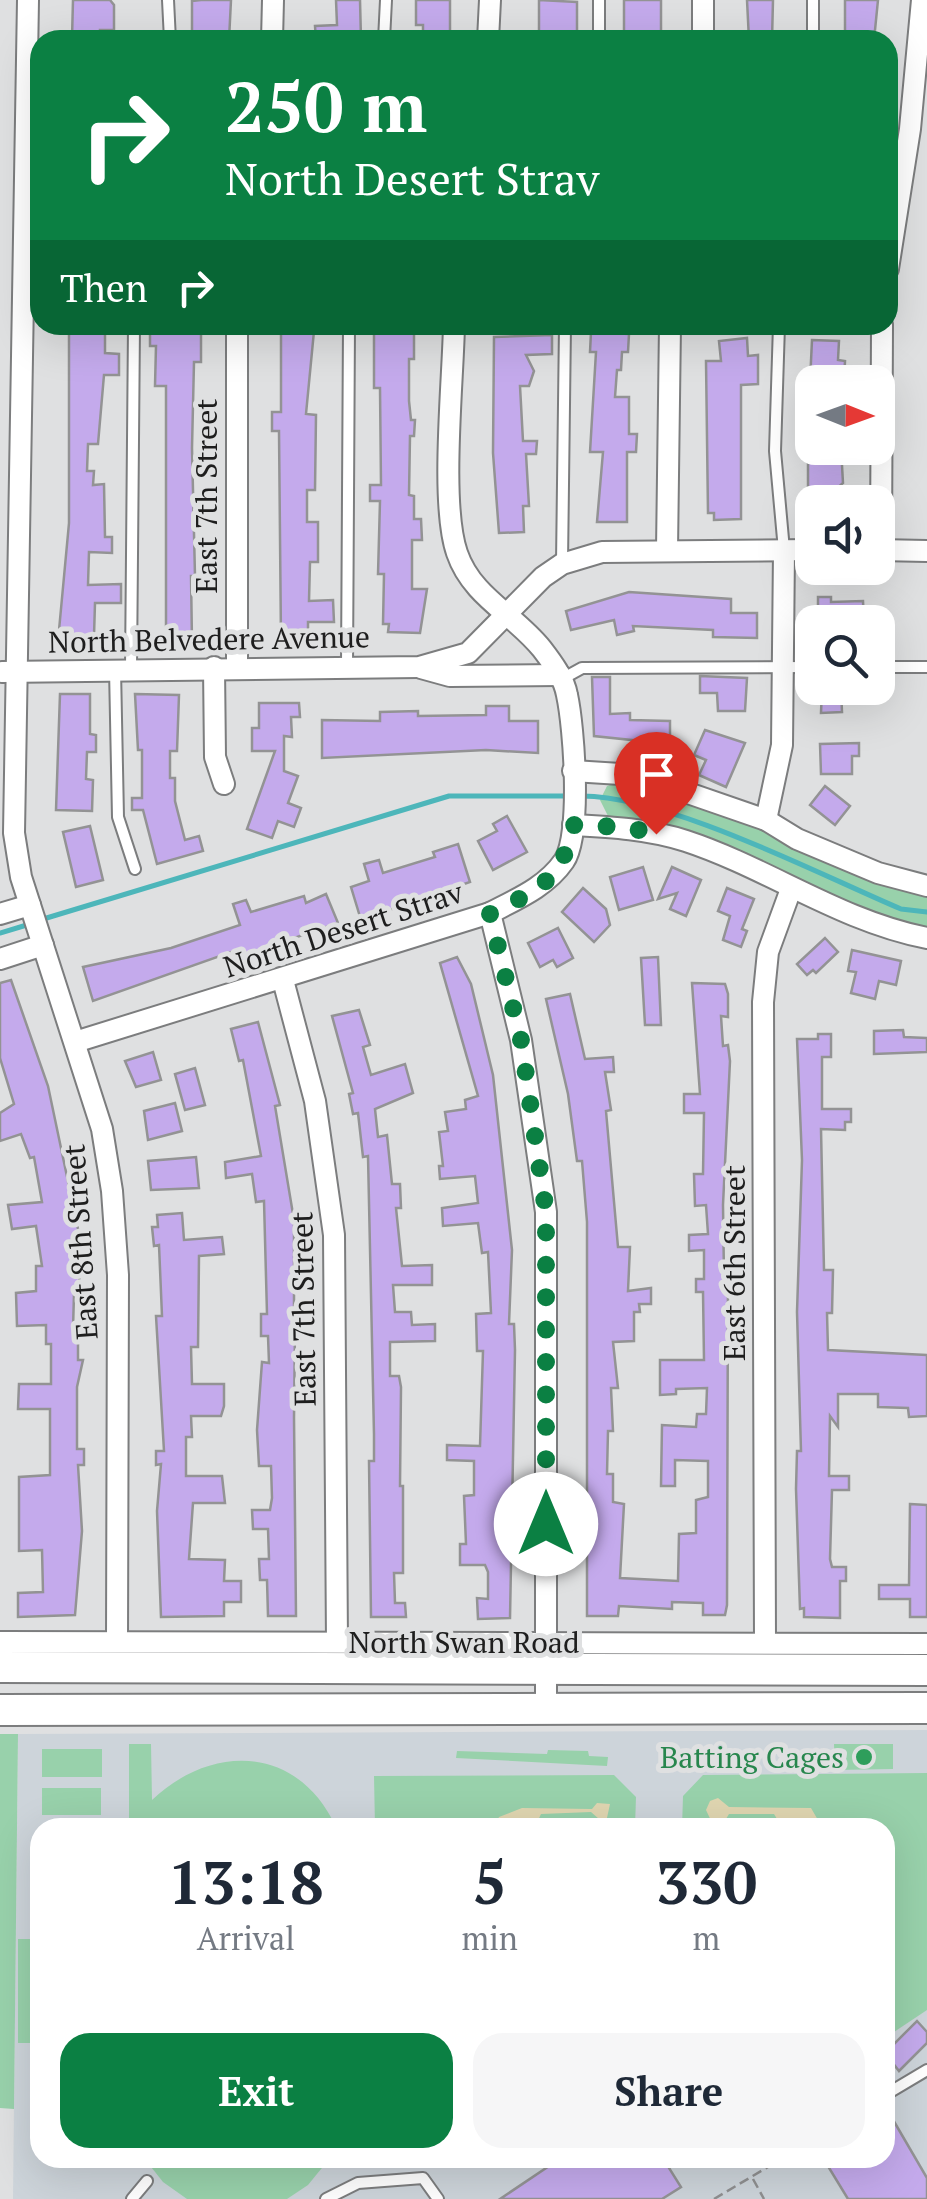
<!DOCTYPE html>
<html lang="en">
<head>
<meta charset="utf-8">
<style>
  body { margin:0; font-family:"PT Serif",serif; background:#f6f6f7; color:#1f2937; height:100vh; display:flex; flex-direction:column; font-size:38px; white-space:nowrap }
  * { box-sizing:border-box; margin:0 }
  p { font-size:32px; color:#747a83 }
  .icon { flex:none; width:55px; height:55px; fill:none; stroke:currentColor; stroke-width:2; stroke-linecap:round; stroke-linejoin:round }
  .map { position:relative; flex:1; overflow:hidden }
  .details { position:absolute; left:30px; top:1818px; width:865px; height:350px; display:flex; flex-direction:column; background:#fff; border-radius:30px; box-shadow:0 10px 40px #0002 }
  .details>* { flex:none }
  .banner { position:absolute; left:30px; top:30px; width:868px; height:305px; border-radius:30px; box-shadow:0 10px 40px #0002; background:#0b8043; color:#fff; overflow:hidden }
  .needle { width:65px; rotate:91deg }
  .tools { position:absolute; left:795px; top:365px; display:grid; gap:20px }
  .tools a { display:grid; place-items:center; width:100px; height:100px; border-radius:20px; background:#fff; box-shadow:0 10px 40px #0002; font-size:50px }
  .pin { position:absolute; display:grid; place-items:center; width:85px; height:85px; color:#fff; margin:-102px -42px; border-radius:50% 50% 50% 0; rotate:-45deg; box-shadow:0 0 10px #0007 }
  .pin .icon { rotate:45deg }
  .me { position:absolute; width:110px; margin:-55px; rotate:0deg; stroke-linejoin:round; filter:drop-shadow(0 0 8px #0008) }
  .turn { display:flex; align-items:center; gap:35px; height:210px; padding:0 30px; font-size:45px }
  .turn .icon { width:130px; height:130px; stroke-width:2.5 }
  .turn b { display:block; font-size:70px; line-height:85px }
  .then { display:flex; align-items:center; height:95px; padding:0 30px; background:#0003; gap:20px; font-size:38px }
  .eta { display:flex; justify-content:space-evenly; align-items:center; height:170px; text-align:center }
  .eta b { font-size:60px; font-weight:800; line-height:70px }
  .cta { display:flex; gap:20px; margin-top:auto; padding:20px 30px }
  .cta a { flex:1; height:115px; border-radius:30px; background:#0b8043; color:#fff; font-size:40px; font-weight:800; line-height:115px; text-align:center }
  .cta a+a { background:#f6f6f7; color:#1f2937 }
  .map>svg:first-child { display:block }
  .built { fill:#cdd4da; fill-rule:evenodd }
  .green { fill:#98d1ab }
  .sand { fill:#e0d6b1 }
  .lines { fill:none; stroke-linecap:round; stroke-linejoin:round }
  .stream { stroke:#4db6ba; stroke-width:5 }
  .building { fill:#c4aaec; stroke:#939394; stroke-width:2.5 }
  .service-casing { stroke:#7c7d7e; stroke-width:14 }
  .minor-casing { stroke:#7c7d7e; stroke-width:24 }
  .primary-casing { stroke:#7c7d7e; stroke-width:34 }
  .path { stroke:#8f8f90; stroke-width:2.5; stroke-dasharray:10 5; stroke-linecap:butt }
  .service { stroke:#fff; stroke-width:10 }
  .minor { stroke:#fff; stroke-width:20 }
  .primary { stroke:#fff; stroke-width:30 }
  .route { stroke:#0b8043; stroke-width:18; stroke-dasharray:0 32.4 }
  .leisure-dot { fill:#2e9e5b; stroke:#dfe0e1; stroke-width:4 }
  .labels { text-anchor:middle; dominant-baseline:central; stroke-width:10; stroke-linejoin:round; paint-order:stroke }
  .street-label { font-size:30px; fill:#1e1e1e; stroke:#dfe0e1 }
  .leisure-label { font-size:30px; fill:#27864d; stroke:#dfe0e1; text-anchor:end }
</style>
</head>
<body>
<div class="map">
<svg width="927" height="2199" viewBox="0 0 927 2199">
  <rect width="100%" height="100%" fill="#dfe0e1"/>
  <path class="built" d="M927 1730V2199H13L18 1734ZM40 1828H885V2158H40Z"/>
  <g class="green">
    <path d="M622 781 670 792 927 896V928C816 910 722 826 609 818L600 800 607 786Z"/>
    <polygon points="0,1734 18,1734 14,2109 0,2108"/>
    <path d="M129 1744H151L152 1800C212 1743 298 1745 336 1827H129Z"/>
    <polygon points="834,1744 893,1744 893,1769 835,1770"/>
    <rect x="42" y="1749" width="60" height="28"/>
    <polygon points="548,1750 588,1751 589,1756 608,1757 607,1766 456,1758 457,1751 547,1754"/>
    <polygon points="927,1773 927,2010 885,2038 885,1828 682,1828 683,1796 703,1775"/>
    <polygon points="614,1775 636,1797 635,1827 375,1827 374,1776"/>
    <rect x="42" y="1788" width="59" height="27"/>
    <rect x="18" y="1939" width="22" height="104"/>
    <polygon points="144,2158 330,2158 308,2185 287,2199 187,2199 163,2182"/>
  </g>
  <g class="sand">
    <polygon points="718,1798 729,1807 811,1808 822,1827 782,1827 774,1814 729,1814 721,1827 714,1827 706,1810 710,1801"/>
    <polygon points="597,1803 610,1804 605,1827 599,1827 599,1819 591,1812 541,1814 535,1827 494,1827 499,1817 522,1808 592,1809"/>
  </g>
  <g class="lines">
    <g class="stream">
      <path d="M582 796C671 797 816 873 901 909L927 912"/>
      <polyline points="40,920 449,796 571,796"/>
      <polyline points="0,933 30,924"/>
    </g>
  </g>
  <g class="building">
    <polygon points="73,0 110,0 114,5 114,30 100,30 100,39 72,38"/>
    <polygon points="201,0 231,0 229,40 201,40 201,32 192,32 192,1"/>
    <polygon points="336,0 360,0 361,40 316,40 315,26 337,25"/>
    <polygon points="416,0 450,0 450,40 423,40 423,25 416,25"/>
    <polygon points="539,0 577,2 577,40 539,40"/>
    <rect x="624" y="0" width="37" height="40"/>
    <polygon points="747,0 773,0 772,40 749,40"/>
    <polygon points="845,0 878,0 874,40 845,40"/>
    <polygon points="69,325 105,325 105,353 119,354 119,375 104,375 98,444 88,444 87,471 94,471 93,485 104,484 105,537 112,537 112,553 89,552 88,585 121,584 121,603 95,603 94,636 83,636 82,642 58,641 69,523"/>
    <polygon points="150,330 201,331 201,362 194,362 192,448 195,576 191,576 192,642 166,642 166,386 155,386 156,346 150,346"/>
    <polygon points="281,330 314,331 306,414 316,415 315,490 307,490 307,522 318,522 318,562 310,562 309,601 333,600 334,622 308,622 308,642 281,641 279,431 272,431 272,412 281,412"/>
    <polygon points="374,332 414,332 414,359 409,359 409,401 411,420 415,420 414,436 410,436 409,495 414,496 414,519 421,519 422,540 412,540 412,589 427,589 420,633 388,632 389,624 383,624 384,574 378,574 380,501 370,501 370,485 381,485 380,388 374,388"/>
    <polygon points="591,332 629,334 628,352 622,352 621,370 617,370 615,397 629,397 629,434 637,434 636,452 627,452 627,522 597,522 603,452 590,452 596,352 590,352"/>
    <polygon points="552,335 552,354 526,355 534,371 529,386 520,386 523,441 537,441 536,454 526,454 529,506 523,506 524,532 499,533 493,453 494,337"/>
    <polygon points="747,338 748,356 758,355 758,384 741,385 741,519 714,520 714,513 708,513 706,361 721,361 719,341"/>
    <polygon points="812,340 839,341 838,360 845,361 844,382 810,382"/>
    <polygon points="808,448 841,448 843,483 835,490 836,502 808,502"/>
    <polygon points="629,592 731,599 731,613 757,613 757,638 713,637 713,630 633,626 634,631 617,635 614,620 571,630 566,611"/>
    <polygon points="818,597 831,597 831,602 863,601 864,622 818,622"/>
    <polygon points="700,676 747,678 745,711 718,711 717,693 700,693"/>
    <polygon points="592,677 610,677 610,714 630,713 630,720 670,721 670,744 594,736"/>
    <polygon points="822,688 841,688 842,712 821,713"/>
    <polygon points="60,694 90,694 90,734 96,735 96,752 87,752 86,779 93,780 92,811 56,810"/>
    <polygon points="135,694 179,695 177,751 170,751 170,778 175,778 175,801 185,840 199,836 203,851 157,864 143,810 132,810 132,798 142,798 142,750 138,750"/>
    <polygon points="259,703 299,703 300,717 291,717 292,737 284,736 284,771 298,776 288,803 301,808 294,827 278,821 272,838 247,829 275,751 252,751 252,728 259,728"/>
    <polygon points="486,706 509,706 509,721 538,721 538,753 486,750 322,758 322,720 380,721 380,712 418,711 418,716 486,715"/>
    <polygon points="705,730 745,743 726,787 699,775 706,760 694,755"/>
    <polygon points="859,743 859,756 852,756 852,774 821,774 820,744"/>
    <polygon points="825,786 850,806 835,825 810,805"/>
    <polygon points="507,816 527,852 493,870 478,841 497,831 493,824"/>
    <polygon points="90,826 103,880 76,887 63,832"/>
    <polygon points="458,844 470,882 361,920 351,887 369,881 364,864 379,860 383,873 435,857 433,852"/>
    <polygon points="643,867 653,900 619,910 610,877"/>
    <polygon points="672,867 701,880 686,916 670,909 677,893 658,899"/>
    <polygon points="583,888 606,909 610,925 594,942 562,912"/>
    <polygon points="727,888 754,899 742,929 747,931 741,947 723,940 730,916 718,911"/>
    <polygon points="326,894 338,923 233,959 231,952 93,1001 83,967 171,948 240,925 233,904 246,900 251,912 304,896 306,903"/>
    <polygon points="558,928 573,958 557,967 553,960 540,967 528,943"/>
    <polygon points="825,938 838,952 816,973 813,970 807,975 797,964"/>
    <polygon points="852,950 901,961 896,985 879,981 875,999 851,993 856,972 848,971"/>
    <polygon points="457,957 471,984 493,1075 512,1250 509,1324 514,1324 515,1350 510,1618 478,1619 477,1598 488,1599 488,1572 485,1565 460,1565 460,1544 466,1544 464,1496 474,1495 474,1461 447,1460 447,1445 480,1446 483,1351 477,1351 476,1314 491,1313 488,1252 482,1253 478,1223 443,1226 442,1208 478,1203 475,1176 440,1179 439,1166 443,1166 439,1132 448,1131 445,1112 466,1109 465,1100 478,1096 440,963"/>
    <polygon points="658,957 661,1025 645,1025 641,958"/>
    <polygon points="11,980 48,1086 82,1248 78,1294 74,1294 73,1329 78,1330 78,1360 83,1360 77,1387 77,1449 84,1449 84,1465 78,1465 82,1531 75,1615 18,1617 18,1593 43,1592 42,1550 19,1551 19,1477 50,1475 50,1409 18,1409 19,1384 51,1384 51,1344 46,1344 46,1325 17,1326 16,1293 36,1291 36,1266 42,1266 36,1226 12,1229 8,1205 42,1202 34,1157 30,1158 21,1134 0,1141 0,1113 14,1104 0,1058 0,983"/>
    <polygon points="692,983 725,984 728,994 728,1017 721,1016 723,1046 728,1045 730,1061 723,1205 724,1276 728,1276 727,1605 725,1615 703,1615 703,1603 672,1602 672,1609 619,1606 618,1616 587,1616 587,1222 582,1161 577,1161 568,1094 546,999 570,994 585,1059 613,1057 614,1072 605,1072 611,1110 606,1111 618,1247 630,1247 628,1291 651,1288 651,1304 639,1304 640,1312 634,1312 634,1341 613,1342 618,1388 611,1388 613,1431 608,1431 607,1474 613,1474 613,1502 624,1504 620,1578 678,1581 679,1534 696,1533 696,1500 708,1497 708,1461 675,1460 675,1486 661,1486 662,1425 696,1427 697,1414 706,1414 707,1388 676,1389 676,1394 660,1395 660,1360 704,1360 703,1292 696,1292 696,1279 704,1279 704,1250 689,1251 689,1235 708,1234 706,1205 695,1206 694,1174 703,1174 704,1113 684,1113 684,1094 700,1094"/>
    <polygon points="359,1010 370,1045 363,1047 371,1075 405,1064 413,1093 375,1109 378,1137 387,1135 392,1184 400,1184 401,1208 396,1208 402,1266 432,1265 432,1285 393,1285 395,1312 411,1312 412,1325 435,1324 435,1341 390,1342 390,1376 399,1376 401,1387 400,1486 403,1486 403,1573 394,1573 395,1603 405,1603 406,1617 371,1617 369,1461 374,1461 374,1434 368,1156 363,1157 358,1113 353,1114 349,1094 353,1093 332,1016"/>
    <polygon points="258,1022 280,1105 275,1106 294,1220 294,1314 299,1314 299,1327 295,1328 294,1418 296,1616 268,1616 267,1580 260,1580 259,1559 269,1559 268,1529 253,1529 252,1510 270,1510 272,1498 271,1466 259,1466 257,1430 262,1362 269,1363 268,1336 261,1336 261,1314 267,1314 264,1201 256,1202 252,1174 226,1178 225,1162 261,1156 243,1060 239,1061 231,1029"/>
    <polygon points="903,1030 904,1037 927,1038 927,1052 874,1054 874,1031"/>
    <polygon points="818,1034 831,1034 831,1057 822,1057 822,1109 851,1109 851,1122 845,1122 845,1130 821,1129 824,1270 833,1270 832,1313 827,1313 828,1350 927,1355 927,1416 909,1417 908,1408 878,1407 878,1394 838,1394 838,1427 830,1416 829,1476 849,1476 849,1490 832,1490 830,1559 832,1567 846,1567 846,1581 840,1581 840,1618 804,1617 804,1608 800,1609 796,1489 797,1451 801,1451 797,1312 802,1160 797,1039 818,1039"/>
    <polygon points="153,1052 161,1080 136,1087 125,1061"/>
    <polygon points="195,1068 205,1105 185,1110 175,1074"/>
    <polygon points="175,1103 182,1131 148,1140 144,1111"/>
    <polygon points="196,1157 199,1188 151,1190 148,1161"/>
    <polygon points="182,1213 184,1240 222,1237 224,1254 199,1256 198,1347 191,1347 192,1384 224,1384 224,1406 221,1416 191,1416 192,1437 186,1437 186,1476 222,1476 225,1503 193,1503 189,1559 225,1560 224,1581 241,1581 241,1602 224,1602 224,1616 161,1617 157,1511 161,1464 156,1465 156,1451 164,1451 156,1316 162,1316 159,1245 154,1246 152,1227 158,1227 157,1215"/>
    <polygon points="910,1504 927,1505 927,1617 910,1617 910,1599 879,1599 879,1585 909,1585"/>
    <polygon points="917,2021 927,2032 927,2043 899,2071 885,2053"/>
    <polygon points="885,2106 927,2178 927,2199 848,2199 823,2158 885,2158"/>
    <polygon points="561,2158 686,2158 669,2168 681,2187 662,2199 500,2199"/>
  </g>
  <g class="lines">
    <defs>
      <g id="service">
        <polyline points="168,0 170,40"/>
        <polyline points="599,0 599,40"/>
        <polyline points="384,40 386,0"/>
        <polyline points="813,40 813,0"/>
        <polyline points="779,325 775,451 784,550"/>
        <polyline points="562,563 565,325"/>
        <polyline points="347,667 349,325"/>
        <polyline points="878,667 927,667"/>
        <polyline points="115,669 118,817 135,869"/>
        <polyline points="131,669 134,325"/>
        <polyline points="562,679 582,668 812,667"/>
        <polyline points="885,2095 927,2070"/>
        <polyline points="132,2199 147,2181"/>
        <polyline points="326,2199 358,2183 423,2178 438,2199"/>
      </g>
      <g id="minor">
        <polyline points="28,0 14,833 21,877 102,1129 112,1191 118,1275 117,1642"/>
        <polyline points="272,40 273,0"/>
        <polyline points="488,40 490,0"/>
        <polyline points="703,40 703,0"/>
        <polyline points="888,269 910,129 922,0"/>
        <polyline points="237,325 237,667"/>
        <polyline points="667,550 670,325"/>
        <polyline points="878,550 927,551"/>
        <polyline points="881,550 882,325"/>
        <polyline points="214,667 215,757 224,784"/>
        <polyline points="421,668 450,676 560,675"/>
        <polyline points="2,672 419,667 468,653 543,577 562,564 602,552 812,550"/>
        <polyline points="573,771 636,775 766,820 797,839 878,873 927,886"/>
        <polyline points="766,820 782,745 784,551"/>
        <path d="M573 825C611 827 649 829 686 841 768 868 840 921 927 938"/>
        <polyline points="490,913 521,1040 546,1212 546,1708"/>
        <polyline points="0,914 30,905"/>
        <polyline points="0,959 43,945"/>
        <polyline points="283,980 315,1101 334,1235 337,1642"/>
        <path d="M75 1042 490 913C517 899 546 887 564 861 582 835 574 727 567 695 564 678 552 662 542 649 514 614 472 597 457 553 440 504 453 381 454 325"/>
        <polyline points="765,1641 763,1002 768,952 791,889"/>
        <polyline points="0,1642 927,1644"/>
      </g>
      <g id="primary">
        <polyline points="0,1667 927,1670"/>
        <polyline points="0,1710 927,1708"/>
      </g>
    </defs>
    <use href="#service" class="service-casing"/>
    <use href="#minor" class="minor-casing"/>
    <use href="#primary" class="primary-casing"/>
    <g class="path">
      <polyline points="753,2179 764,2199"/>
      <polyline points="714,2199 783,2158"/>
    </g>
    <use href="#service" class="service"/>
    <use href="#minor" class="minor"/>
    <use href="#primary" class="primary"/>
  </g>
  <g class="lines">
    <path class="route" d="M546 1524V1212L521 1040 490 914C538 889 562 882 573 825L626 827 656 834"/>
  </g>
  <circle class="leisure-dot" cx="864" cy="1757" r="10"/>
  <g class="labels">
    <g class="street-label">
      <text transform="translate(206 496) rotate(-90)">East 7th Street</text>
      <text transform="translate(209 639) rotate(-1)">North Belvedere Avenue</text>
      <text transform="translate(343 929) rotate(-18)">North Desert Strav</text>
      <text transform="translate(80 1242) rotate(-94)">East 8th Street</text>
      <text transform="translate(734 1263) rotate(-90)">East 6th Street</text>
      <text transform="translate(303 1309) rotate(-91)">East 7th Street</text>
      <text x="464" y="1642">North Swan Road</text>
    </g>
    <g class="leisure-label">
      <text x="844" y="1757">Batting Cages</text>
    </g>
  </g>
</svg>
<div class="tools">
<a><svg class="needle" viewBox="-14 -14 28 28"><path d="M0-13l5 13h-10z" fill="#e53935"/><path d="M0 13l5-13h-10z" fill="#747a83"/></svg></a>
<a><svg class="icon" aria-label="sound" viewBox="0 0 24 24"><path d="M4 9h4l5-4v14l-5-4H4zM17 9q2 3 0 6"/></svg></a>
<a><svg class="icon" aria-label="search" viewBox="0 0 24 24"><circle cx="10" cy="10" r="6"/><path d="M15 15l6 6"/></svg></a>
</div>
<div class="pin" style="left:656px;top:834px;background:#d93025"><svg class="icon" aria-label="arrive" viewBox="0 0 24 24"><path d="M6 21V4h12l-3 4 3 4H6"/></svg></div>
<svg class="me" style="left:546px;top:1524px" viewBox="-20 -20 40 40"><circle r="19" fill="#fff"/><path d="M0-13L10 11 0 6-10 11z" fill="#0b8043"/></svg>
<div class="banner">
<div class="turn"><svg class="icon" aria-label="right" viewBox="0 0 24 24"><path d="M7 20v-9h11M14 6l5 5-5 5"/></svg><div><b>250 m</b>North Desert Strav</div></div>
<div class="then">Then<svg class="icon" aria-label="right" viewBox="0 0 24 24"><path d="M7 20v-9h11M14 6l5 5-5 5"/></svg></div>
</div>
<section class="details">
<div class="eta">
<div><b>13:18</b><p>Arrival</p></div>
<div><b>5</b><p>min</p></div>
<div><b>330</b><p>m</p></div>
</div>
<div class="cta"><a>Exit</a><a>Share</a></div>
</section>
</div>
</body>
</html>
